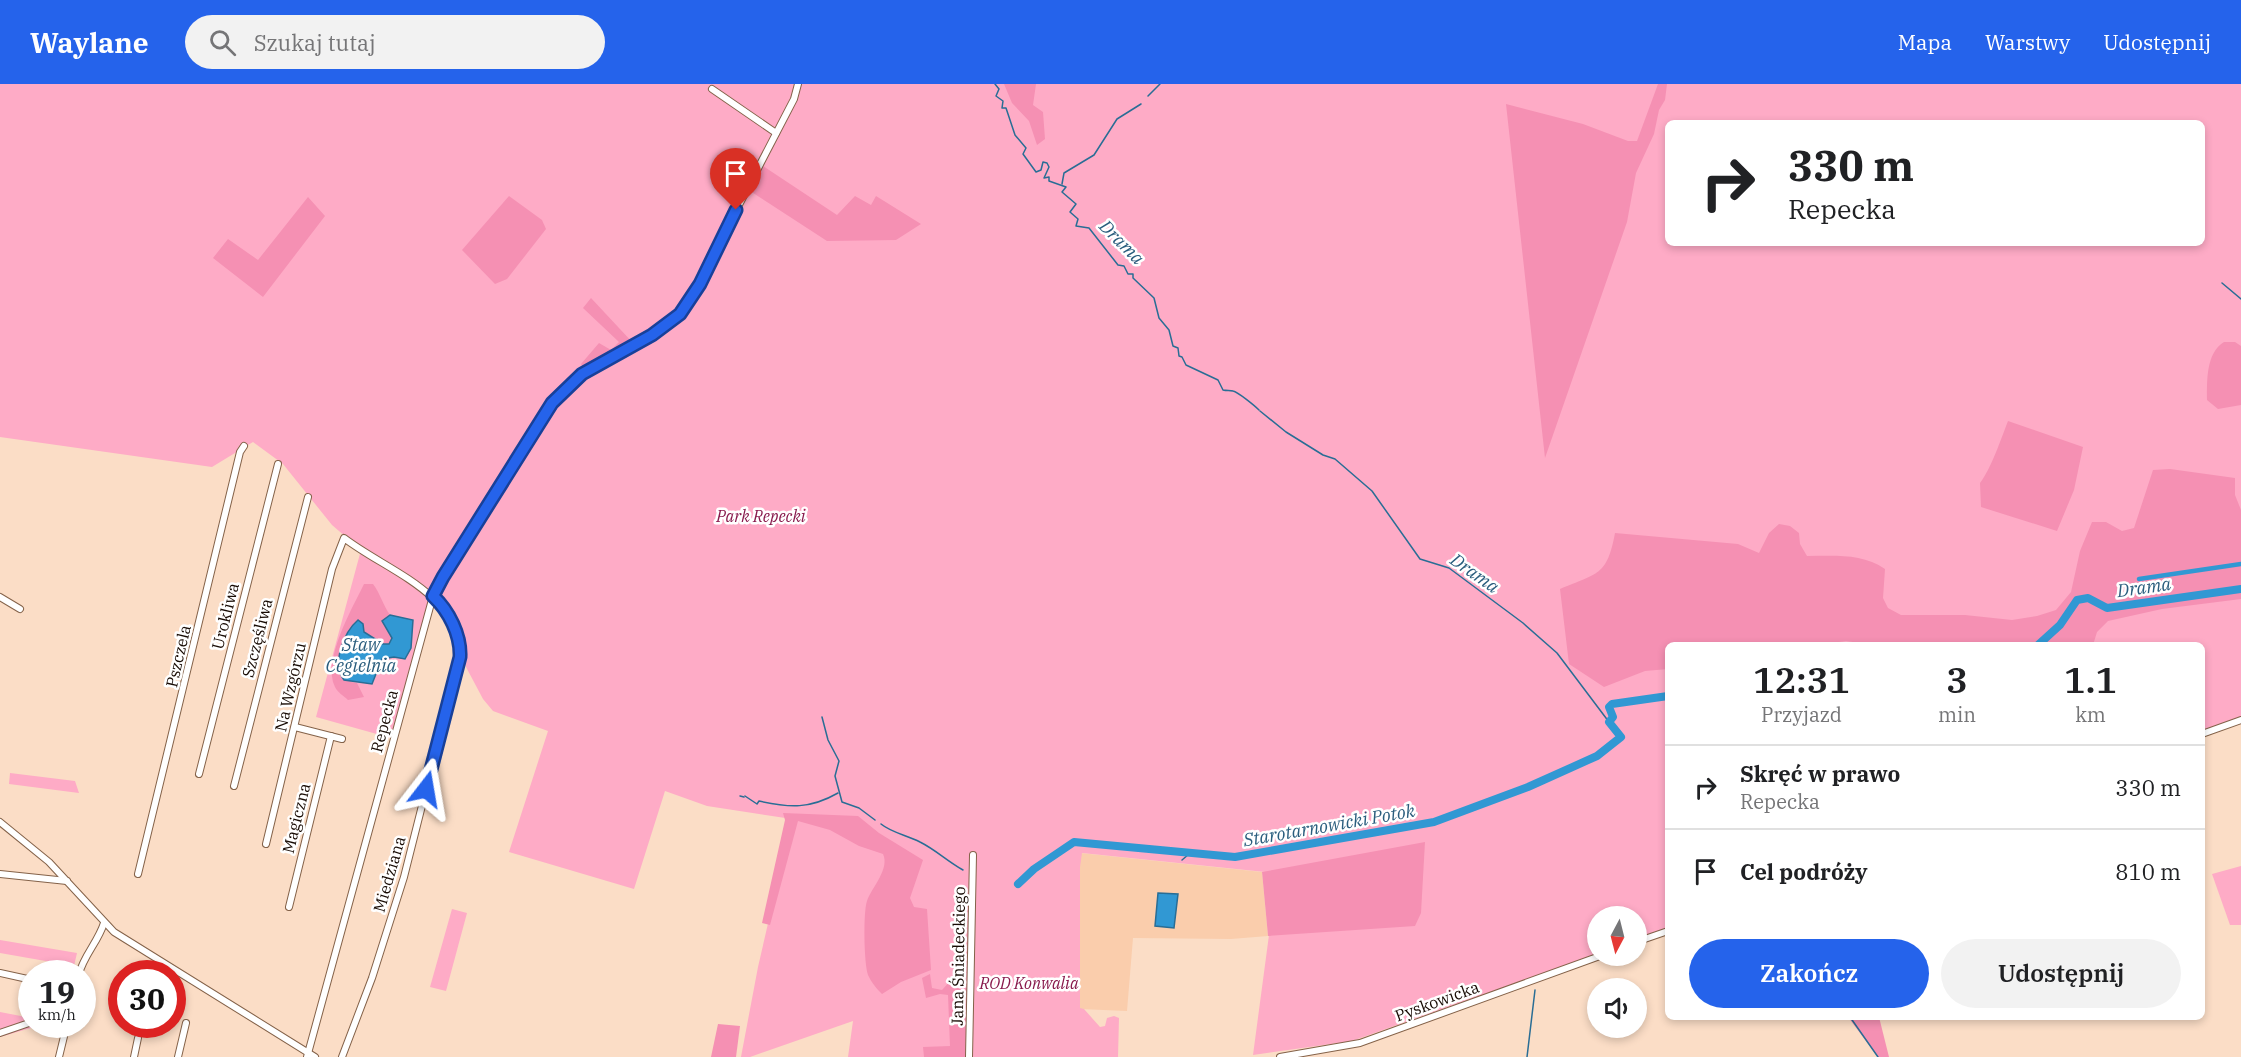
<!DOCTYPE html>
<html lang="pl">
<head>
<meta charset="utf-8">
<style>
  body { margin:0; font-family:"IBM Plex Serif",serif; background:#f2f2f2; color:#202124; height:100vh; display:flex; flex-direction:column; font-size:22px; white-space:nowrap }
  * { box-sizing:border-box; margin:0 }
  p { font-size:20px; color:#757577 }
  .icon { flex:none; width:33px; height:33px; fill:none; stroke:currentColor; stroke-width:2; stroke-linecap:round; stroke-linejoin:round }
  .map { position:relative; flex:1; overflow:hidden }
  .side { position:absolute; left:1665px; top:558px; width:540px; height:378px; display:flex; flex-direction:column; background:#fff; border-radius:9px; box-shadow:0 3px 9px #0003 }
  .side>* { flex:none }
  .guide { position:absolute; left:1665px; top:36px; width:540px; height:126px; border-radius:9px; box-shadow:0 3px 9px #0003; background:#fff; color:#202124; overflow:hidden }
  .needle { width:39px; rotate:187deg }
  .controls { position:absolute; left:1587px; top:822px; display:grid; gap:12px }
  .controls a { display:grid; place-items:center; width:60px; height:60px; border-radius:50%; background:#fff; box-shadow:0 3px 9px #0003; font-size:30px }
  .speed { position:absolute; left:18px; top:876px; display:flex; gap:12px; font-size:30px; font-weight:700; text-align:center }
  .speed>* { display:grid; place-content:center; width:78px; height:78px; border-radius:50%; background:#fff; box-shadow:0 3px 9px #0003; line-height:1 }
  .speed small { font-size:15px; font-weight:400 }
  .speed .limit { border:9px solid #d22; background:#fff; color:#111 }
  .pin { position:absolute; display:grid; place-items:center; width:51px; height:51px; color:#fff; margin:-62px -26px; border-radius:50% 50% 50% 0; rotate:-45deg; box-shadow:0 0 6px #0007 }
  .pin .icon { rotate:45deg }
  .me { position:absolute; width:66px; margin:-33px; rotate:14deg; stroke-linejoin:round; filter:drop-shadow(0 0 4px #0008) }
  .turn { display:flex; align-items:center; gap:21px; height:126px; padding:0 24px; font-size:27px }
  .turn .icon { width:78px; height:78px; stroke-width:2.5 }
  .turn b { display:block; font-size:42px; line-height:51px }
  .eta { display:flex; justify-content:space-evenly; align-items:center; height:102px; text-align:center }
  .eta b { font-size:36px; font-weight:600; line-height:42px }
  .action { display:flex; gap:12px; margin-top:auto; padding:12px 24px }
  .action a { flex:1; height:69px; border-radius:36px; background:#2563eb; color:#fff; font-size:24px; font-weight:600; line-height:69px; text-align:center }
  .action a+a { background:#f2f2f2; color:#202124 }
  ul { padding:0; list-style:none }
  li { display:flex; align-items:center; gap:18px; height:84px; padding:0 24px; border-top:2px solid #e0e0e0 }
  li div { flex:1 }
  li b { display:block; font-size:22px }
  li em { font-style:normal }
  header { display:flex; align-items:center; gap:36px; box-sizing:border-box; height:84px; padding:0 30px; background:#2563eb; color:#fff }
  header strong { font-size:28px }
  nav { display:flex; gap:33px; margin-inline-start:auto; font-size:21px }
  .search { width:420px; height:54px; background:#f2f2f2; display:flex; align-items:center; gap:15px; box-sizing:border-box; padding:0 21px; border-radius:33px; color:#757577; font-size:22px }
  .map>svg:first-child { display:block }
  .built { fill:#facdac }
  .green { fill:#feabc6; fill-rule:evenodd }
  .forest { fill:#f590b3 }
  .water { fill:#3198d3; stroke:#296d95; stroke-width:1.5 }
  .lines { fill:none; stroke-linecap:round; stroke-linejoin:round }
  .stream { stroke:#296d95; stroke-width:1.5 }
  .canal { stroke:#3198d3; stroke-width:4.5 }
  .river { stroke:#3198d3; stroke-width:8 }
  .minor-casing { stroke:#846249; stroke-width:8 }
  .minor { stroke:#fff; stroke-width:6 }
  .route-casing { stroke:#184099; stroke-width:15 }
  .route { stroke:#2563eb; stroke-width:10 }
  .labels { text-anchor:middle; dominant-baseline:central; stroke-width:5; stroke-linejoin:round; paint-order:stroke }
  .park-label { font-size:16px; font-style:italic; fill:#88194c; stroke:#fff }
  .street-label { font-size:16px; fill:#170a03; stroke:#fff }
  .water-label { font-size:18px; font-style:italic; fill:#2a5d7d; stroke:#fff }
</style>
</head>
<body>
<header>
<strong>Waylane</strong>
<div class="search"><svg class="icon" aria-label="search" viewBox="0 0 24 24"><circle cx="10" cy="10" r="6"/><path d="M15 15l6 6"/></svg>Szukaj tutaj</div>
<nav><a>Mapa</a><a>Warstwy</a><a>Udostępnij</a></nav>
</header>
<div class="map">
<svg width="2241" height="973" viewBox="0 0 2241 973">
  <rect width="100%" height="100%" fill="#fbddc6"/>
  <polygon class="built" points="1080,769 1262,788 1268,852 1231,855 1133,854 1127,927 1080,925"/>
  <g class="green">
    <path d="M0 0H2241V634L2202 648V561H1668V845L1637 856 1636 832H1598L1597 870 1338 962V959L1253 971 1269 851 1265 788 1082 769 1080 783V924L1084 925 1100 943 1105 942 1107 934 1114 932 1119 934 1118 973H848L853 937 750 973H741L758 883 792 735 707 722 665 707 634 805 509 768 548 647 493 627 483 615 466 583 448 525 432 508 391 654 316 633 361 466 332 441 283 380 253 358 212 383 0 353ZM1668 39H2202V159H1668Z"/>
    <polygon points="10,689 75,697 79,709 9,700"/>
    <polygon points="2241,782 2241,841 2230,841 2212,790"/>
    <polygon points="452,825 467,829 446,907 430,903"/>
    <polygon points="0,856 77,869 74,882 0,869"/>
    <polygon points="0,928 31,934 32,940 41,941 0,953"/>
  </g>
  <g class="forest">
    <polygon points="1004,0 1036,0 1033,21 1043,28 1045,55 1037,61 1029,37 1012,19"/>
    <polygon points="1658,0 1667,0 1665,16 1659,26 1654,50 1636,89 1627,138 1545,374 1506,20 1583,40 1628,57 1637,57"/>
    <polygon points="763,82 837,131 855,112 871,121 876,112 921,140 896,156 827,157 750,107"/>
    <polygon points="509,112 542,136 546,145 507,195 495,200 462,166"/>
    <polygon points="308,113 325,132 263,213 213,174 228,155 258,176"/>
    <polygon points="591,214 633,259 584,286 581,280 599,259 611,266 619,258 583,224"/>
    <path d="M2224 258H2235L2241 262V321L2218 325 2207 316C2207 296 2206 269 2224 258Z"/>
    <path d="M2008 337 2083 363 2074 406 2057 447 1981 423 1980 399C1991 385 2001 355 2008 337Z"/>
    <path d="M2170 385 2235 394V411L2241 426V515L2162 525 2108 537 2097 548 2093 561H1873L1846 557 1817 561H1668V585L1645 587 1604 603 1569 580 1560 505C1598 489 1607 492 1615 449L1738 460 1759 469 1769 449 1779 440 1790 442 1799 449 1800 460 1807 472C1834 472 1862 469 1885 485L1883 514 1888 524 1901 531H1965L2012 536 2037 532 2056 526 2071 508 2080 467 2092 438H2106L2122 447 2134 444 2153 386Z"/>
    <path d="M364 500H373C380 509 383 521 390 531L382 537 393 554 389 560H383L364 548 351 598 357 599 364 613 348 616C344 612 337 608 335 603 322 576 352 525 364 500Z"/>
    <path d="M783 729 858 732 879 749 923 776 910 814 914 823 927 825 931 886 901 898 882 910C877 905 871 898 868 891 864 879 863 828 867 817 872 803 890 785 883 770L859 762 830 746 798 737 770 841 762 839 785 736Z"/>
    <polygon points="1425,758 1421,829 1415,842 1268,852 1262,788"/>
    <polygon points="930,890 932,904 942,906 952,895 955,904 967,904 965,973 924,973 923,963 950,962 948,911 940,910 926,914 922,894"/>
    <polygon points="1848,933 1879,933 1889,973 1878,973"/>
    <polygon points="718,940 740,942 736,973 711,973"/>
  </g>
  <g class="water">
    <path d="M390 531 413 536 411 564 405 575 394 573 382 575 372 600 344 596C331 580 344 548 358 536L363 540 364 548 383 560H389L392 554 382 537Z"/>
    <polygon points="1158,809 1178,810 1174,844 1155,842"/>
  </g>
  <g class="lines">
    <g class="stream">
      <path d="M995 0 999 5 996 12 1003 17 1002 24H1006L1015 51 1026 64 1023 70 1036 88 1041 86 1043 78 1047 79 1049 83 1044 94 1049 93V97L1066 103 1062 108 1076 120 1070 128 1078 135 1076 142 1089 144 1118 181 1124 182 1128 190H1133V194L1154 214 1159 234 1169 246 1173 262 1178 264 1179 272 1182 273 1186 281 1218 296 1223 306C1227 307 1230 306 1233 307 1238 308 1255 322 1259 326"/>
      <polyline points="1148,12 1160,0"/>
      <polyline points="1062,100 1064,89 1094,71 1117,35 1141,20"/>
      <polyline points="2222,199 2241,215"/>
      <polyline points="1260,327 1286,348 1323,371 1335,375 1372,407 1420,475 1449,484 1523,539 1557,569 1609,638"/>
      <polyline points="822,633 828,656 839,677 835,692 842,718 859,724 875,736"/>
      <polyline points="740,712 744,713"/>
      <path d="M745 712 757 720 759 717C790 724 810 725 838 709"/>
      <path d="M881 740C892 749 907 751 920 758 936 766 947 777 963 786"/>
      <polyline points="1182,776 1189,770"/>
      <polyline points="1850,933 1878,973"/>
      <polyline points="1527,973 1535,906"/>
    </g>
    <polyline class="canal" points="2139,495 2241,480"/>
    <g class="river">
      <polyline points="2038,561 2060,541 2077,516 2088,514 2107,524 2241,505"/>
      <polyline points="1018,800 1034,785 1074,758 1235,773 1434,738 1528,703 1597,672 1621,653 1609,638 1613,633 1609,623 1612,620 1668,612"/>
    </g>
    <defs>
      <g id="minor">
        <polyline points="712,5 776,49"/>
        <polyline points="0,513 20,525"/>
        <polyline points="295,643 342,655"/>
        <polyline points="2202,650 2241,636"/>
        <polyline points="199,690 278,380"/>
        <polyline points="234,702 308,413"/>
        <polyline points="0,738 49,778 114,848 315,973"/>
        <path d="M266 760 332 485 344 454C387 487 453 506 461 567L404 793 372 894 342 973"/>
        <polyline points="0,790 67,797"/>
        <polyline points="138,790 240,368 244,362"/>
        <polyline points="289,823 331,652"/>
        <polyline points="1636,858 1668,847"/>
        <polyline points="0,889 32,896"/>
        <path d="M79 890C84 871 98 858 104 839"/>
        <polyline points="0,949 32,938"/>
        <polyline points="59,973 67,940"/>
        <polyline points="134,973 138,954"/>
        <polyline points="178,973 186,939"/>
        <polyline points="307,973 433,512 481,429 552,319 582,290 652,251 672,237 687,221 794,15 798,0"/>
        <polyline points="969,973 973,771"/>
        <polyline points="1280,973 1360,959 1600,872"/>
      </g>
    </defs>
    <use href="#minor" class="minor-casing"/>
    <use href="#minor" class="minor"/>
  </g>
  <g class="lines">
    <defs>
      <path id="route" d="M426 705 460 573C461 551 449 527 433 512L443 493 552 319 582 290 652 251 680 230 700 200 736 126"/>
    </defs>
    <use href="#route" class="route-casing"/>
    <use href="#route" class="route"/>
  </g>
  <g class="labels">
    <g class="park-label">
      <text x="761" y="432">Park Repecki</text>
      <text x="1029" y="899">ROD Konwalia</text>
    </g>
    <g class="street-label">
      <text transform="translate(225 532) rotate(-76)">Urokliwa</text>
      <text transform="translate(257 554) rotate(-76)">Szczęśliwa</text>
      <text transform="translate(178 572) rotate(-77)">Pszczela</text>
      <text transform="translate(290 603) rotate(-77)">Na Wzgórzu</text>
      <text transform="translate(384 637) rotate(-75)">Repecka</text>
      <text transform="translate(296 734) rotate(-76)">Magiczna</text>
      <text transform="translate(389 790) rotate(-74)">Miedziana</text>
      <text transform="translate(958 872) rotate(-89)">Jana Śniadeckiego</text>
      <text transform="translate(1437 917) rotate(-20)">Pyskowicka</text>
    </g>
    <g class="water-label">
      <text transform="translate(1122 158) rotate(45)">Drama</text>
      <text transform="translate(1475 489) rotate(35)">Drama</text>
      <text transform="translate(2144 503) rotate(-8)">Drama</text>
      <text x="361" y="560">Staw<tspan x="361" dy="21">Cegielnia</tspan></text>
      <text transform="translate(1329 741) rotate(-10)">Starotarnowicki Potok</text>
    </g>
  </g>
</svg>
<div class="controls">
<a><svg class="needle" viewBox="-14 -14 28 28"><path d="M0-13l5 13h-10z" fill="#e53935"/><path d="M0 13l5-13h-10z" fill="#757577"/></svg></a>
<a><svg class="icon" aria-label="sound" viewBox="0 0 24 24"><path d="M4 9h4l5-4v14l-5-4H4zM17 9q2 3 0 6"/></svg></a>
</div>
<div class="speed"><div>19<small>km/h</small></div><div class="limit">30</div></div>
<div class="pin" style="left:736px;top:126px;background:#d93025"><svg class="icon" aria-label="arrive" viewBox="0 0 24 24"><path d="M6 21V4h12l-3 4 3 4H6"/></svg></div>
<svg class="me" style="left:426px;top:705px" viewBox="-20 -20 40 40"><path d="M0-17L14 15 0 8-14 15z" fill="#2563eb" stroke="#fff" stroke-width="4"/></svg>
<div class="guide">
<div class="turn"><svg class="icon" aria-label="right" viewBox="0 0 24 24"><path d="M7 20v-9h11M14 6l5 5-5 5"/></svg><div><b>330 m</b>Repecka</div></div>
</div>
<section class="side">
<div class="eta">
<div><b>12:31</b><p>Przyjazd</p></div>
<div><b>3</b><p>min</p></div>
<div><b>1.1</b><p>km</p></div>
</div>
<ul>
<li><svg class="icon" aria-label="right" viewBox="0 0 24 24"><path d="M7 20v-9h11M14 6l5 5-5 5"/></svg><div><b>Skręć w prawo</b><p>Repecka</p></div><em>330 m</em></li>
<li><svg class="icon" aria-label="arrive" viewBox="0 0 24 24"><path d="M6 21V4h12l-3 4 3 4H6"/></svg><div><b>Cel podróży</b></div><em>810 m</em></li>
</ul>
<div class="action"><a>Zakończ</a><a>Udostępnij</a></div>
</section>
</div>
</body>
</html>
